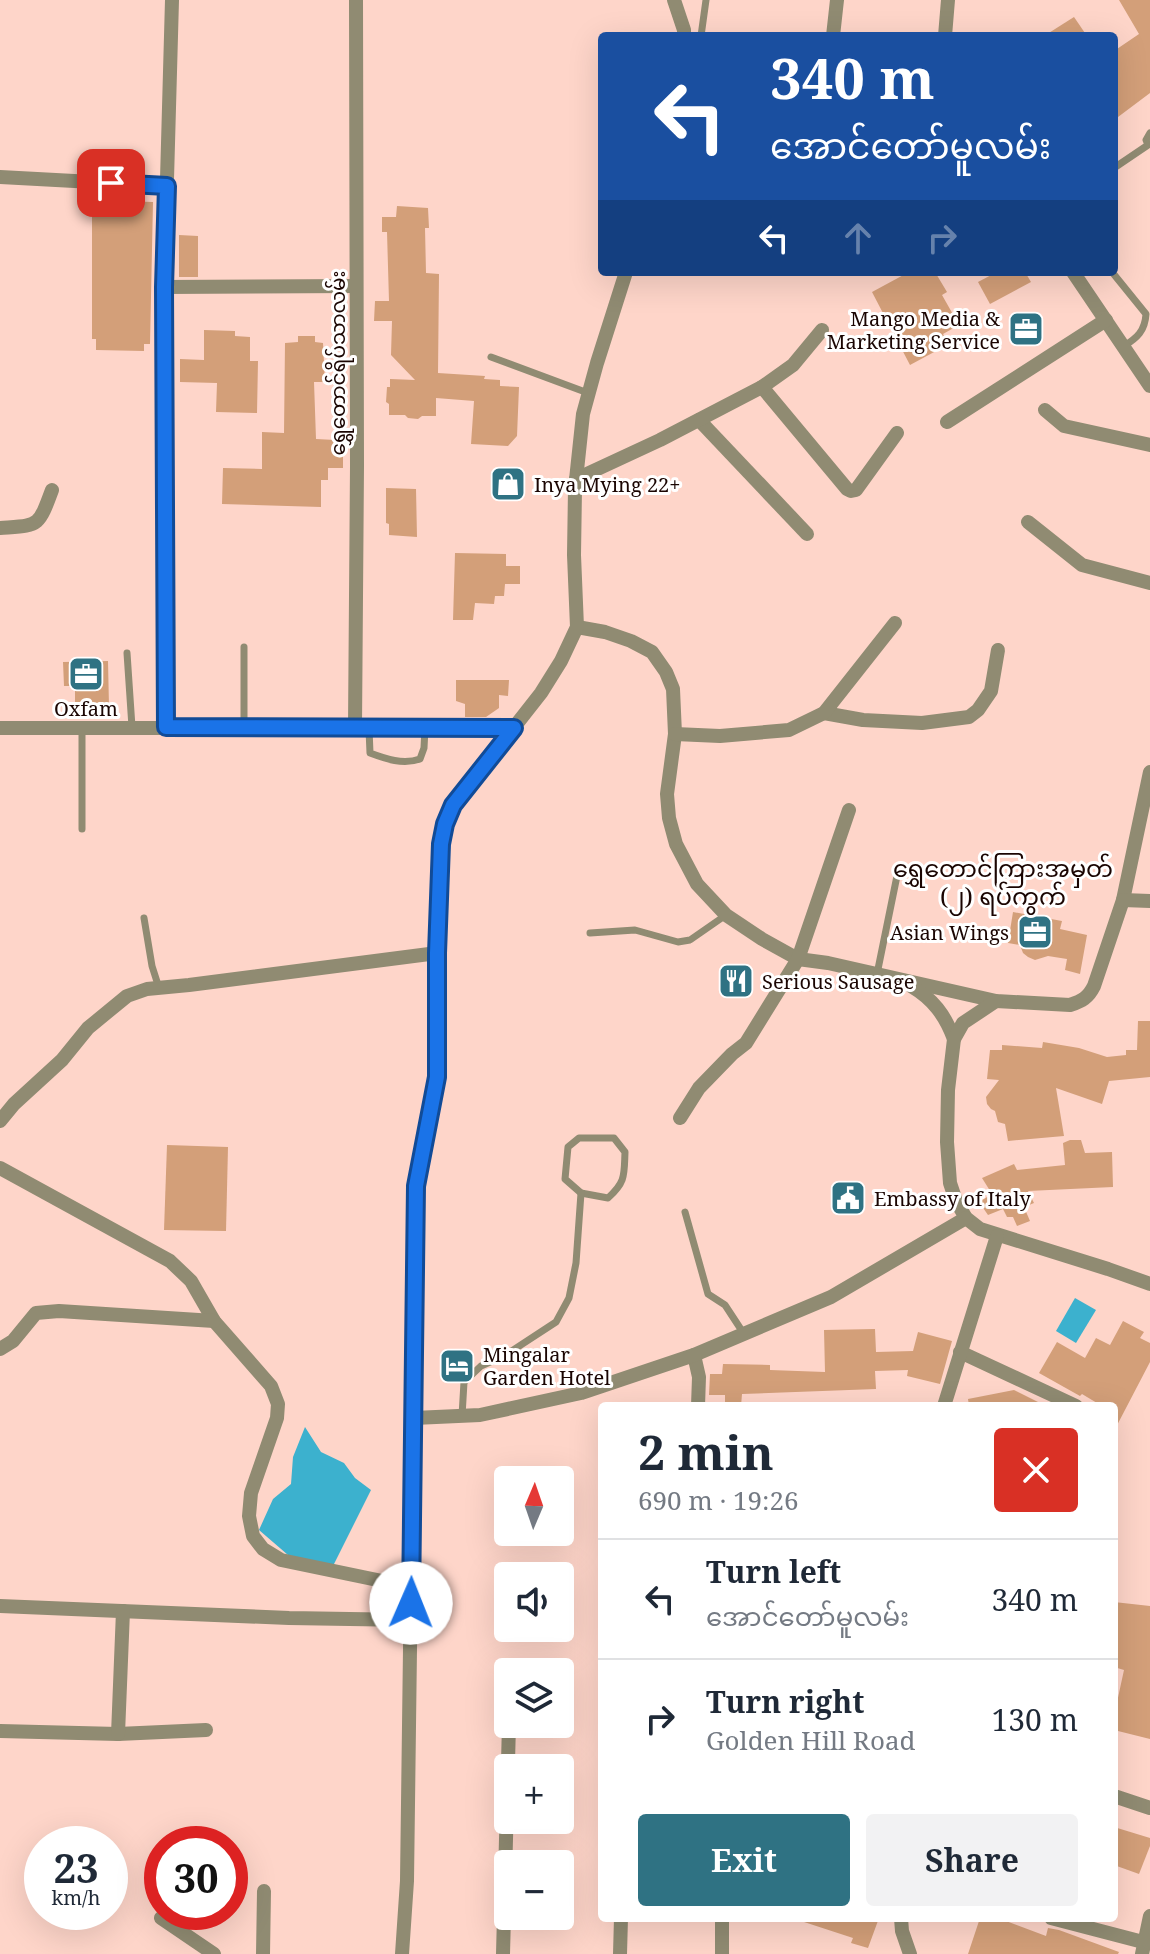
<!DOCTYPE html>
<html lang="en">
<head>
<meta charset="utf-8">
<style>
  body { margin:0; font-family:"Noto Serif","Noto Sans Myanmar",serif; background:#f2f2f3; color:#1f2937; height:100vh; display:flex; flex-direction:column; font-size:30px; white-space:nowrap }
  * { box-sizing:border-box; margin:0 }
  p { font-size:26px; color:#747a83 }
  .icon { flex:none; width:44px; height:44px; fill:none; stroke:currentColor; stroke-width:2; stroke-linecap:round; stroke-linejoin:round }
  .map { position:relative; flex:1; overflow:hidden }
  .details { position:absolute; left:598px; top:1402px; width:520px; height:520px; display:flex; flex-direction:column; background:#fff; border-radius:8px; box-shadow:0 8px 32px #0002 }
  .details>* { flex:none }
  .banner { position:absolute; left:598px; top:32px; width:520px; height:244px; border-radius:8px; box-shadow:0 8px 32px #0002; background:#1a4fa0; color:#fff; overflow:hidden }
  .needle { width:52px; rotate:2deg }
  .controls { position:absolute; left:494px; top:1466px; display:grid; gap:16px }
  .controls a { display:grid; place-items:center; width:80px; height:80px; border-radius:8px; background:#fff; box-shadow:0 8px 32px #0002; font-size:40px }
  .speed { position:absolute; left:24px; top:1826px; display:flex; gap:16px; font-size:40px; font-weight:700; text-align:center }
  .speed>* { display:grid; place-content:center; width:104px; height:104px; border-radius:50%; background:#fff; box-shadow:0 8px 32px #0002; line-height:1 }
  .speed small { font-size:20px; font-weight:400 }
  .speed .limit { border:12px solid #d22; background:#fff; color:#111 }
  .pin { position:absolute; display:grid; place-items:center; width:68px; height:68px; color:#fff; margin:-34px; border-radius:16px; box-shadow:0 4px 12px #0006 }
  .me { position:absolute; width:88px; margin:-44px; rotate:1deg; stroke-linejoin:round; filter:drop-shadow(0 0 6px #0008) }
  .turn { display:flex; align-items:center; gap:28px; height:168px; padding:0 40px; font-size:36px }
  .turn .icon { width:104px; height:104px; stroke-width:2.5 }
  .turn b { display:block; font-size:56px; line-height:68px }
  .lanes { display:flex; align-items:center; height:76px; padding:0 40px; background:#0003; justify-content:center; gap:40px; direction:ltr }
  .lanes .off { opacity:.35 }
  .round { display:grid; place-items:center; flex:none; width:84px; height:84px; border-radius:8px; background:#f2f2f3 }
  .summary { display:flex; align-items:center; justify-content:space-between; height:136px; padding:0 40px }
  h1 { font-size:48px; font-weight:700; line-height:60px }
  .button { display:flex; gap:16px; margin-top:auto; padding:16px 40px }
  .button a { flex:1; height:92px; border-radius:8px; background:#2f7283; color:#fff; font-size:32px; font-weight:700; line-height:92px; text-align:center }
  .button a+a { background:#f2f2f3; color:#1f2937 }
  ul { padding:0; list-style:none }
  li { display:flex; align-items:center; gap:24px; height:120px; padding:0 40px; border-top:2px solid #e0e1e3 }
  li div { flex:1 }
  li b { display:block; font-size:30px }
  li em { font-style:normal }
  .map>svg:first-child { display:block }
  .water { fill:#3cb1ce }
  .building { fill:#d39f79 }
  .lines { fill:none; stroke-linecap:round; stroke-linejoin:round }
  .service { stroke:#908b72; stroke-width:7 }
  .minor { stroke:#908b72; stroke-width:14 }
  .route-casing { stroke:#114b97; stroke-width:20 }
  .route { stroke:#1a73e8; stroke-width:14 }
  .labels { text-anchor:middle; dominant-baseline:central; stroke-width:6; stroke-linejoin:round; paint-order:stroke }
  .poi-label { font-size:20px; fill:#1a0502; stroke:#fff; text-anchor:start }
  .street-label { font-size:20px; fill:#1a0502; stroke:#fff }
  .quarter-label { font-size:24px; fill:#1a0502; stroke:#fff }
</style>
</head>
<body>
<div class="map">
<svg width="1150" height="1954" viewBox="0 0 1150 1954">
  <rect width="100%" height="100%" fill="#fed5c9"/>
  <g class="water">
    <polygon points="1075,1298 1096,1310 1076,1343 1056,1331"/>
    <polygon points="305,1427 321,1452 344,1463 355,1478 371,1490 333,1566 288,1555 259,1530 273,1499 291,1484 293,1457"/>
  </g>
  <g class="building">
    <polygon points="1119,0 1150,0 1150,93 1114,120 1114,51 1139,34"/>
    <polygon points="1074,17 1087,36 1044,36"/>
    <polygon points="92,200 153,202 150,344 144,344 144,351 96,350 96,339 92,339"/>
    <polygon points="397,206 428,208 429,228 425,228 426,273 439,274 438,373 485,376 484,379 500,380 500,386 519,387 517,436 508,446 471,444 474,401 436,398 436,416 422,416 418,419 408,418 405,415 389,415 389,404 386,402 387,387 390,387 390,379 415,380 391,355 392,321 374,321 375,301 389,301 387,232 382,232 382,217 396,217"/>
    <polygon points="179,235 198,236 198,277 179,277"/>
    <polygon points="909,272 935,272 947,292 942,295 959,325 943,334 949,344 910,365 872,292"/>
    <polygon points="997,272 1025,272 1031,282 990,304 978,282"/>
    <polygon points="204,330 235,331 235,336 250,337 250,361 258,361 257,413 216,412 217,383 180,382 180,359 204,360"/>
    <polygon points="298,336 315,336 315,342 323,343 325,382 314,382 316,439 335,440 335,445 343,445 343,468 328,468 328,480 321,480 321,507 222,504 223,468 262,469 262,432 284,433 285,343 298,342"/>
    <polygon points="386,488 416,489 417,537 389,535 389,524 386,523"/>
    <polygon points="455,553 506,554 506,566 520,566 520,584 505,584 504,596 495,596 494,604 475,603 473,620 453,620"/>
    <polygon points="108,661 109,707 75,708 75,686 64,686 63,662"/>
    <polygon points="456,680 509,680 508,696 499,695 499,708 486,717 465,717 465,704 456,701"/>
    <polygon points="1013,912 1062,921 1060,929 1087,935 1080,974 1065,970 1067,959 1048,956 1035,960 1028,957 1023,953 1020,945 1008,943"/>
    <polygon points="1138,1021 1150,1021 1150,1077 1109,1081 1102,1104 1056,1088 1064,1136 1008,1141 1005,1124 998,1122 995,1111 991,1109 987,1104 986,1097 999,1080 987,1079 990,1050 1002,1050 1002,1045 1042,1048 1043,1042 1079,1048 1107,1057 1126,1055 1126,1050 1137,1050"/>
    <polygon points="1070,1140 1081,1140 1085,1153 1112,1152 1113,1187 1028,1191 1034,1203 1024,1207 1030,1221 1017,1226 1013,1217 1007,1217 1003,1209 988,1215 979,1202 992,1194 982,1178 1014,1164 1017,1170 1065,1165 1063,1143"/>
    <polygon points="167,1145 228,1147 226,1231 164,1230"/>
    <polygon points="1123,1321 1144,1332 1140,1338 1150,1343 1150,1362 1114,1431 1114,1406 1102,1406 1082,1394 1080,1396 1039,1373 1057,1342 1085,1358 1096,1338 1110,1345"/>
    <polygon points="875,1329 876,1352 913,1351 918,1332 952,1341 940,1384 907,1376 908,1370 875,1371 876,1389 742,1394 741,1406 725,1406 725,1395 709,1395 710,1374 722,1374 723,1364 770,1365 770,1370 825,1372 824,1330"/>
    <polygon points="1014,1390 1046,1406 969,1406 968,1399"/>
    <polygon points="1114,1602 1150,1606 1150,1739 1114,1730 1114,1716 1124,1670 1114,1667"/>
    <polygon points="1114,1827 1150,1838 1150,1846 1139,1874 1114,1865"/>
    <polygon points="802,1918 879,1918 868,1948 851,1943 853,1938 801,1921"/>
    <polygon points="980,1918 998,1918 1046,1936 1048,1928 1059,1930 1119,1952 1118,1954 968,1954"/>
  </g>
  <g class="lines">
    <g class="service">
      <polyline points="701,36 706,0"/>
      <polyline points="1114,168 1148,145 1146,140 1150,133"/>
      <path d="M1112 272 1146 314C1145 331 1137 338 1124 346"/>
      <polyline points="491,357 588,393"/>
      <polyline points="127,653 132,727"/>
      <polyline points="82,727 82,829"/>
      <polyline points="244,727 244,647"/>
      <path d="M369 729 370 753C386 759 403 765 420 759L424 748 425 728"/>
      <polyline points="144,918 152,966 159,988"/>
      <polyline points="590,933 635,930 678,942 690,940 726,915"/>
      <polyline points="877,974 898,871"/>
      <path d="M579 1138H614L625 1152C624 1175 626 1182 608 1198L581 1193 565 1179 568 1147Z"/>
      <polyline points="685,1212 708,1294 725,1305 744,1334"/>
      <polyline points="462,1416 464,1382 481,1366 504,1356 556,1322 569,1298 576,1263 581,1193"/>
    </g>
    <g class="minor">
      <polyline points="674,0 684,30 684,36"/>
      <polyline points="833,36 837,0"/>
      <polyline points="945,36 948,0"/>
      <polyline points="0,177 167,186"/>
      <polyline points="1073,272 1150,386"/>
      <polyline points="164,287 356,286"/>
      <polyline points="762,387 847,489 851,491 856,490 897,433"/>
      <polyline points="1045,410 1064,426 1150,445"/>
      <polyline points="699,420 807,534"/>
      <polyline points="947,422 1106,320"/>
      <polyline points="576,479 660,440 762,387 793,365 822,330"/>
      <polyline points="1028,522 1082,565 1150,583"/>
      <path d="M0 528C39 525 38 528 52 490"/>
      <path d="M577 627 605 632 631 641 652 652 666 672 673 689 675 734 667 794 669 818 676 844 697 884 726 915 762 939 798 959 828 963 996 1001 1070 1005C1082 1001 1088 998 1094 986L1123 900 1150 772"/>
      <polyline points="824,713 863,720 922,723 969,717 978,710 991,691 998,650"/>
      <polyline points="166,727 164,287 172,0"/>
      <polyline points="355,727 357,466 356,0"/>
      <polyline points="0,728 514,728"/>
      <polyline points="675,734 720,736 789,730 824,713 895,623"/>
      <polyline points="1123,900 1150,901"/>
      <path d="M911 986C933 999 945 1015 954 1039"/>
      <polyline points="996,1001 963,1023 954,1039 948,1090 947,1142 950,1183 956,1201 966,1218 980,1229 1108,1269 1150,1284"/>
      <polyline points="680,1118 699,1088 732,1054 746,1043 798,959 849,810"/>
      <polyline points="0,1121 14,1104 62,1060 88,1028 127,996 147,989 189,985 437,953"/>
      <polyline points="0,1168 170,1261 191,1281 214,1321 271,1386 278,1404 277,1418 251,1493 249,1516 253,1536 263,1549 281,1560 411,1587"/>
      <polyline points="0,1349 13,1341 36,1313 59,1311 214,1321"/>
      <polyline points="960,1352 1076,1406"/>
      <polyline points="694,1355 699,1377 698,1406"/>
      <polyline points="944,1406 997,1236"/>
      <polyline points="414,1418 480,1415 581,1393 694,1355 831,1297 966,1218"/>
      <polyline points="0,1606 289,1618 410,1620"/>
      <polyline points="510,1672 510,1671"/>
      <polyline points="0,1731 118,1734 206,1730"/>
      <polyline points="118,1734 123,1611"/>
      <polyline points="1114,1796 1150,1808"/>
      <polyline points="161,1918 214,1954"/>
      <polyline points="722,1918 722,1954"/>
      <polyline points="901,1918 902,1931 910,1954"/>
      <polyline points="1051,1918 1143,1942"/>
      <polyline points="263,1954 264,1891"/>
      <polyline points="402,1954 407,1881 416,1186 437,1077 437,953 441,844 445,824 453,805 541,693 561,661 577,627 574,555 575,489 583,414 597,363 626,272"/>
      <polyline points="503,1954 509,1724"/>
      <polyline points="620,1954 621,1918"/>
      <polyline points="1142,1954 1150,1916"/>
    </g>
  </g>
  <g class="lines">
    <defs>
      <polyline id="route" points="111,183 167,186 164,287 166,727 514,728 453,805 445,824 441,844 437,953 437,1077 416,1186 411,1603"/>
    </defs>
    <use href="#route" class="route-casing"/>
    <use href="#route" class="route"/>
  </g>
  <defs>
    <symbol id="office-square" viewBox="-11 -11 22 22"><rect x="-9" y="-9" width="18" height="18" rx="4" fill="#2f7283" stroke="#fff"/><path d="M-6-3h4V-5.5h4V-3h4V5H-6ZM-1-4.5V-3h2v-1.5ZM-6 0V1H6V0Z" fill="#fff"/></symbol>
    <symbol id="shop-square" viewBox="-11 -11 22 22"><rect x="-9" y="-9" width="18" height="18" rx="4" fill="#2f7283" stroke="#fff"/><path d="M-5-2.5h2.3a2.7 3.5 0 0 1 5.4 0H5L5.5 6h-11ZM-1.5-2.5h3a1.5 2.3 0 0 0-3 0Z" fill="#fff"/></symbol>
    <symbol id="restaurant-square" viewBox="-11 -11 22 22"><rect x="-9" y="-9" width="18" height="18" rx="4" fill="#2f7283" stroke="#fff"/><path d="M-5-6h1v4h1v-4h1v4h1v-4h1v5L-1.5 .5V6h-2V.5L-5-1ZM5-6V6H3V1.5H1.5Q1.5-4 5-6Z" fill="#fff"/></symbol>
    <symbol id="civic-square" viewBox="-11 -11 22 22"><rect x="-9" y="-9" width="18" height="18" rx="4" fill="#2f7283" stroke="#fff"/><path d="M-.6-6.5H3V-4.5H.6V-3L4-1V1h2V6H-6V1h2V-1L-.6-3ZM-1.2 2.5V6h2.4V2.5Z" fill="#fff"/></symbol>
    <symbol id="hotel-square" viewBox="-11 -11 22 22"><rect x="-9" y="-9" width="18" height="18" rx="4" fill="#2f7283" stroke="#fff"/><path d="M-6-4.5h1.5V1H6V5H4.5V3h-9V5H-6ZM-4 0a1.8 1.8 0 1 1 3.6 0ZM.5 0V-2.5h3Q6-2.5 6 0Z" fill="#fff"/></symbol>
  </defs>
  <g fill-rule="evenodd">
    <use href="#office-square" x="1006" y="309" width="40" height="40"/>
    <use href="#shop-square" x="488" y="464" width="40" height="40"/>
    <use href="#office-square" x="66" y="654" width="40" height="40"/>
    <use href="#office-square" x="1015" y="912" width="40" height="40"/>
    <use href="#restaurant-square" x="716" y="961" width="40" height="40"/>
    <use href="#civic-square" x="828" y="1178" width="40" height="40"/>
    <use href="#hotel-square" x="437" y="1346" width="40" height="40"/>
  </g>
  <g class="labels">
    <g class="poi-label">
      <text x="1000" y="318" text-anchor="end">Mango Media &amp;<tspan x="1000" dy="23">Marketing Service</tspan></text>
      <text x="534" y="484">Inya Mying 22+</text>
      <text x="86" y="708" text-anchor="middle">Oxfam</text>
      <text x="1009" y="932" text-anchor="end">Asian Wings</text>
      <text x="762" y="981">Serious Sausage</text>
      <text x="874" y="1198">Embassy of Italy</text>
      <text x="483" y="1354">Mingalar<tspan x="483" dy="23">Garden Hotel</tspan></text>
    </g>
    <g class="street-label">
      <text transform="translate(337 363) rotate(-90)">ရွှေတောင်ရိပ်သာလမ်း</text>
    </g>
    <g class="quarter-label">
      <text x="1003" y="867">ရွှေတောင်ကြားအမှတ်<tspan x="1003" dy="28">(၂) ရပ်ကွက်</tspan></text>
    </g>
  </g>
</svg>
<div class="controls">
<a><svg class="needle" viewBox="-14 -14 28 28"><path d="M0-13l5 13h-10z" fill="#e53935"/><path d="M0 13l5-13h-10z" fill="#747a83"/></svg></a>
<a><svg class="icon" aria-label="sound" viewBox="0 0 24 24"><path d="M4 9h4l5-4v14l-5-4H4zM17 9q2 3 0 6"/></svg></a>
<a><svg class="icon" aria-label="layers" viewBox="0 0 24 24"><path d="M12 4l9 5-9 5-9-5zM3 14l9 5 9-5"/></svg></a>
<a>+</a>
<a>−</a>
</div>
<div class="speed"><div>23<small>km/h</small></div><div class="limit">30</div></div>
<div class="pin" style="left:111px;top:183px;background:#d93025"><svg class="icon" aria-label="arrive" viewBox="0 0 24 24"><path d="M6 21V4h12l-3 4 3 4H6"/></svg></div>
<svg class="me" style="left:411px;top:1603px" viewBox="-20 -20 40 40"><circle r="19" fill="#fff"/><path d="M0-13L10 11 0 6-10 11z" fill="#1a73e8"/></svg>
<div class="banner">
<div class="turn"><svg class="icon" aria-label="left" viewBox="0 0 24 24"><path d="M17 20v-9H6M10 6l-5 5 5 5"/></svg><div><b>340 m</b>အောင်တော်မူလမ်း</div></div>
<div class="lanes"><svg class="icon" aria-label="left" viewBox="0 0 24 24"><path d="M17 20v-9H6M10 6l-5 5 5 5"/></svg><svg class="icon off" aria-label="ahead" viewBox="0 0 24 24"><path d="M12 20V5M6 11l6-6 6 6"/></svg><svg class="icon off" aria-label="right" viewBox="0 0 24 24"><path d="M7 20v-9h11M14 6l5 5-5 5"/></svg></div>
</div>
<section class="details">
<div class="summary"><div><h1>2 min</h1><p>690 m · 19:26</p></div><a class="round" style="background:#d93025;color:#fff"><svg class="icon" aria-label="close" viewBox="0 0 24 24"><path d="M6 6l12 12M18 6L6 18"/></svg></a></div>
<ul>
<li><svg class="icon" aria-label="left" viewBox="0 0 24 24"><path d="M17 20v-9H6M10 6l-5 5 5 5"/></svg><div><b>Turn left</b><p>အောင်တော်မူလမ်း</p></div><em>340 m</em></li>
<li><svg class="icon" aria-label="right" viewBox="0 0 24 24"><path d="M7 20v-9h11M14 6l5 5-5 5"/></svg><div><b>Turn right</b><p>Golden Hill Road</p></div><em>130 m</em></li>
</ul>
<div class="button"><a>Exit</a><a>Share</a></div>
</section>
</div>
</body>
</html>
